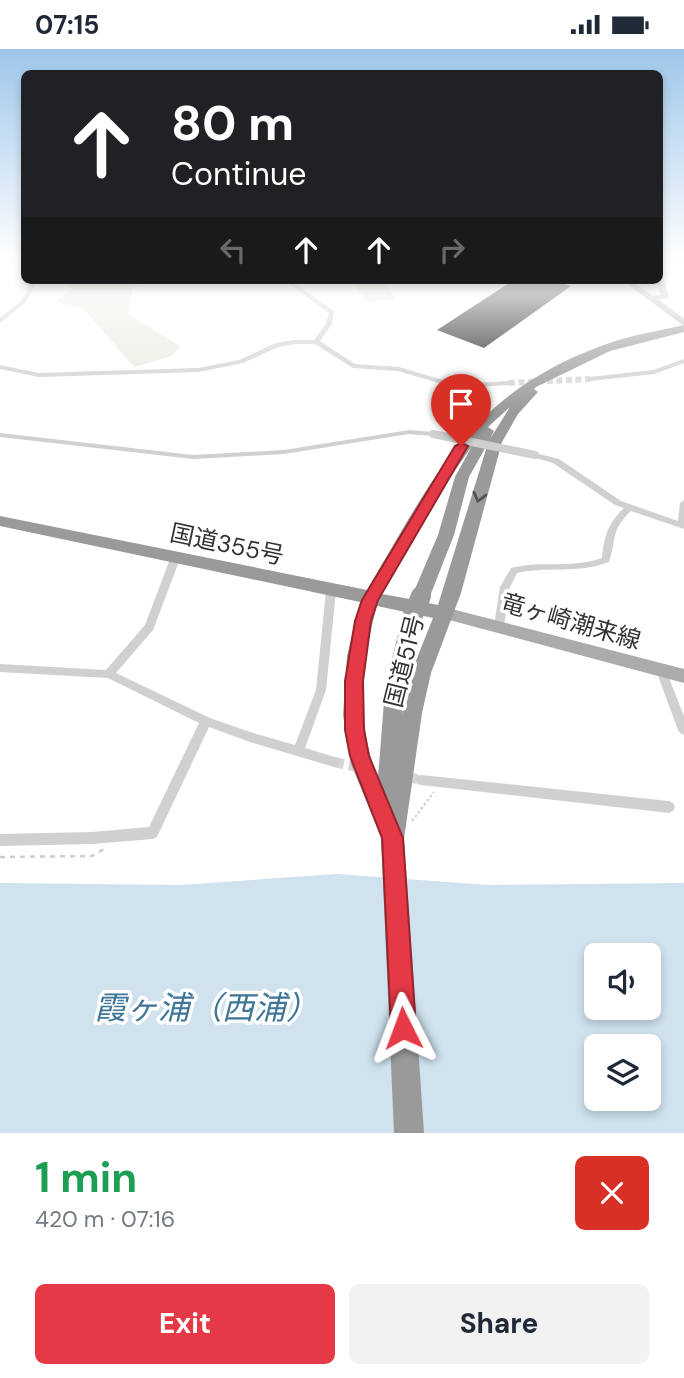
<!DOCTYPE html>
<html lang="en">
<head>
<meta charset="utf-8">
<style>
  body { margin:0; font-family:"DM Sans","Noto Sans JP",sans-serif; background:#f2f2f3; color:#1f2937; height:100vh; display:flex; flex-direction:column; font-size:26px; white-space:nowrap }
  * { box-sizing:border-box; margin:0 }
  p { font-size:23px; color:#747a83 }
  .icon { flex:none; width:38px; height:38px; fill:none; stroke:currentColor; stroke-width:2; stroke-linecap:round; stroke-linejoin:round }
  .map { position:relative; height:1084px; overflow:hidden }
  .drawer { display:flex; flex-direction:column; background:#fff; flex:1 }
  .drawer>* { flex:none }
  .hud { position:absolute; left:21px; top:21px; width:642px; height:214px; border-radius:10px; box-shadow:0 4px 10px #0003; background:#202124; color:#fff; overflow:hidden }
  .tools { position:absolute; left:584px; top:894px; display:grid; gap:14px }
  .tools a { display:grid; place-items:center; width:77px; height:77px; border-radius:10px; background:#fff; box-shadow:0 4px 10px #0003; font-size:35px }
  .pin { position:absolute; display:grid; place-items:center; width:60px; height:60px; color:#fff; margin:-72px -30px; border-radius:50% 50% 50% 0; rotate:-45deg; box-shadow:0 0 7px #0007 }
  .pin .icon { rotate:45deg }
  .me { position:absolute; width:77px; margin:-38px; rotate:357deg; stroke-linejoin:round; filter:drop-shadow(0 0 5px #0008) }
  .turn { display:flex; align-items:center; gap:24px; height:147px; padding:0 35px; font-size:32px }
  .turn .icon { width:91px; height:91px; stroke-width:2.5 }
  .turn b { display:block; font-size:49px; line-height:60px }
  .lanes { display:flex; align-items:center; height:66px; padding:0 35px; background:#0003; justify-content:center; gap:35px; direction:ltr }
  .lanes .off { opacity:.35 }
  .round { display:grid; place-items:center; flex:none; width:74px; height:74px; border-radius:10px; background:#f2f2f3 }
  .summary { display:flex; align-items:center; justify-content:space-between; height:119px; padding:0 35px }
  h1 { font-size:42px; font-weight:700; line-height:52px; color:#1e9e55 }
  .action { display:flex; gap:14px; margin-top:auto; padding:14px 35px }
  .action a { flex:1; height:80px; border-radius:10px; background:#e63946; color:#fff; font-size:28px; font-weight:700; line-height:80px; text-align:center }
  .action a+a { background:#f2f2f3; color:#1f2937 }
  .status { display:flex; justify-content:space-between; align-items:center; height:49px; padding:0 35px; background:#fff; direction:ltr }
  .status svg { height:19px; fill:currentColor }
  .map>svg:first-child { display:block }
  .green { fill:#e6ecdf }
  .water { fill:#cfe2ee; fill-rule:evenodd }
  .building { fill:#1a1a1a }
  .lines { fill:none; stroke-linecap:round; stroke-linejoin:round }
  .street-tunnel-far1 { stroke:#d6d6d6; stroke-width:6; stroke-dasharray:6 3.5; stroke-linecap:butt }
  .street-tunnel { stroke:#d6d6d6; stroke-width:10; stroke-dasharray:10 5; stroke-linecap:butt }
  .path-far1 { stroke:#cdcdcd; stroke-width:2; stroke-dasharray:2.5 2.5; stroke-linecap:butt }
  .path { stroke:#cdcdcd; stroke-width:2.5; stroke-dasharray:5 5; stroke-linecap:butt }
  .street { fill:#d0d0d0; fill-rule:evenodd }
  .secondary { fill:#bdbdbd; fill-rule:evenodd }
  .primary { fill:#ababab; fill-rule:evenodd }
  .highway { fill:#9a9a9a; fill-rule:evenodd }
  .street-bridge { stroke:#d0d0d0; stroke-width:8 }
  .highway-bridge { stroke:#9a9a9a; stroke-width:20 }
  .oneway { stroke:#525252 }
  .route { fill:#e63946; stroke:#96252e; stroke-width:2 }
  .labels { text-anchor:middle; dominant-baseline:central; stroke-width:7; stroke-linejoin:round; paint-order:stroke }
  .street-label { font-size:24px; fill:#333; stroke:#fff }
  .near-water-label { font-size:32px; font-style:italic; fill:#3f7597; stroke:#fff }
</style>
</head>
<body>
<div class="status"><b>07:15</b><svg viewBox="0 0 49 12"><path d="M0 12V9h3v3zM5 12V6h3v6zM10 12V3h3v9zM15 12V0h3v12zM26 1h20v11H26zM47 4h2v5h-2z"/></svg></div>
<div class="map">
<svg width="684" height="1084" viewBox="0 0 684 1084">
  <rect width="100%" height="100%" fill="#fff"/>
  <g class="green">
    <polygon points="53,231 147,231 133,239 128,265 180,297 172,307 134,318 83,259 55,253 73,240"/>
    <polygon points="351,231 384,231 395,251 377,251 368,255"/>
  </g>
  <path class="water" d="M337 825 488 836 684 834V1084H0V834L181 836ZM597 906H649V959H597ZM597 998H649V1050H597Z"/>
  <polygon class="building" points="514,231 552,231 571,237 484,299 437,281"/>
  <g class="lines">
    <polyline class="street-tunnel-far1" points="509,334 590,330"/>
    <polyline class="street-tunnel" points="334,713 421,731"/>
    <polyline class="path-far1" points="412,772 434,743"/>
    <polyline class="path" points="0,808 92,807 104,800"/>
    <g class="street">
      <polygon points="660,212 684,212 684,215 661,214"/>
      <polygon points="32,231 38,231 26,253 0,274 0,269 22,251"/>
      <polygon points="288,232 292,232 334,262 332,275 320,292 355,315 399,318 456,335 509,332 513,334 509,336 456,339 398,322 353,319 315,295 295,295 278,298 243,314 198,323 39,328 0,320 0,316 39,324 198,319 239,311 276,294 295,291 314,291 326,275 329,264 288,234"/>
      <polygon points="684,310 684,314 654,325 590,332 587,330 590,328 653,321"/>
      <polygon points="409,381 433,383 437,385 433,387 409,385 284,405 193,410 0,388 0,384 193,406 284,401"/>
      <path d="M532 404H535L559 410 621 452 678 472 680 454 684 451V480L631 462C610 482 617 489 609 513 578 525 549 517 517 524L510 538 504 577 503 580H495L494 577 500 538 511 519C541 511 573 520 602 509 604 488 608 474 624 459L615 456 553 414 532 408Z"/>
      <polygon points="175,507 180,510 153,581 116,624 210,669 250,683 295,696 316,641 326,542 331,538 334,540 336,542 326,641 305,699 338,709 340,713 338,717 334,718 250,693 209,678 157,788 153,790 92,795 0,797 0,785 92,783 149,778 199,674 108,629 0,623 0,615 106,621 145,576 170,510"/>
      <polygon points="662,620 666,621 667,624 684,667 684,686 680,684 678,681 657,624 658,621"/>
      <polygon points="421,726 669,752 673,754 675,758 673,762 669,764 421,736 417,735 415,731 417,727"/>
    </g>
    <polygon class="secondary" points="660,228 664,231 669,248 659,251 684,270 684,277 622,231 631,231 653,247 660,246 656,231 660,231"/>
    <polygon class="primary" points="444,558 684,620 684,634 438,568 436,564 438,560"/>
    <path class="highway" d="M684 276V283L610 302 536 338 534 340 538 343 518 365 502 393 461 544 431 624 422 664 404 790 424 1084H394L381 788 351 715 343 666 347 607 360 553 0 477V467L367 541C434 428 469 346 601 297 627 287 657 282 684 276ZM510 358 490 390 494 382 488 378ZM488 394 438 556 423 553 430 547 454 486 469 428ZM472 397 455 428 438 486 412 547 415 551 382 545 437 447ZM377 557 433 569 411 624 402 666 408 617 419 573 416 568H404L401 573 385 639 378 730C356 674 361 614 377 557Z"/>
    <polyline class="street-bridge" points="433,385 535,406"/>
    <polyline class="highway-bridge" points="410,573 421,547"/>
  </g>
  <defs><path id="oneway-chevron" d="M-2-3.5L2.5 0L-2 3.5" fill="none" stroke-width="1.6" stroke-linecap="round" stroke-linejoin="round" transform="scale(1.75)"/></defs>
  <use class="oneway" href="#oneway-chevron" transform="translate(479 448) rotate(104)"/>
  <linearGradient id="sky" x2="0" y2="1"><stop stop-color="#9ec6ea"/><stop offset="0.58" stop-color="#fff"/><stop offset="1" stop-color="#fff" stop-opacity="0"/></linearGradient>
  <rect width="684" height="364" fill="url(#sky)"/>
  <polygon class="route" points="461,394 468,397 378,551 371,572 363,632 364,681 369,707 403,789 416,979 412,988 403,992 395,988 391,979 382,789 350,707 345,681 345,632 355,572 362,551 455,397"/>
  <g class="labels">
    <g class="street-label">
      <text transform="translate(227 495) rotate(12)">国道355号</text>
      <text transform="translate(571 572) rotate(16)">竜ヶ崎潮来線</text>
      <text transform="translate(404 612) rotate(-76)">国道51号</text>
    </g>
    <g class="near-water-label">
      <text x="206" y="959">霞ヶ浦（西浦）</text>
    </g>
  </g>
</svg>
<div class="tools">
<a><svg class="icon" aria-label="sound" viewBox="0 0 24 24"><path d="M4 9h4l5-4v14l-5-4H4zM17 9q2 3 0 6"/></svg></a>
<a><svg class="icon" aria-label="layers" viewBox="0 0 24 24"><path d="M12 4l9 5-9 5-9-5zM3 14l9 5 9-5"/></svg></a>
</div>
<div class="pin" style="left:461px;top:397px;background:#d93025"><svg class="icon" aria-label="arrive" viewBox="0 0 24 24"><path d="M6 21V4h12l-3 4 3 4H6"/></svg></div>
<svg class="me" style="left:403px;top:979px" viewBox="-20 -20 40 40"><path d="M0-17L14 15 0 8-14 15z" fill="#e63946" stroke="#fff" stroke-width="4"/></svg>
<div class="hud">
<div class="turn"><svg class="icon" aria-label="ahead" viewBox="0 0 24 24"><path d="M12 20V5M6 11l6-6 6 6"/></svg><div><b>80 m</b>Continue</div></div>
<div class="lanes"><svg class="icon off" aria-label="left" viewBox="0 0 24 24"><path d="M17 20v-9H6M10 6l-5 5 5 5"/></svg><svg class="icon" aria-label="ahead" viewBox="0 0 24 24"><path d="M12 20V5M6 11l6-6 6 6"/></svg><svg class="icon" aria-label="ahead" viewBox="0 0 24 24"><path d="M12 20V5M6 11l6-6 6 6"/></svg><svg class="icon off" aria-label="right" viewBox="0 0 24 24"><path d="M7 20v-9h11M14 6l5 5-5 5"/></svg></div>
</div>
</div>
<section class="drawer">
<div class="summary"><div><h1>1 min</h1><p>420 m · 07:16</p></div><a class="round" style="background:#d93025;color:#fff"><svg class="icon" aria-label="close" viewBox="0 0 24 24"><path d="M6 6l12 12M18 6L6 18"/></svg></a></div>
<div class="action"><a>Exit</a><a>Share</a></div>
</section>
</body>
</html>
